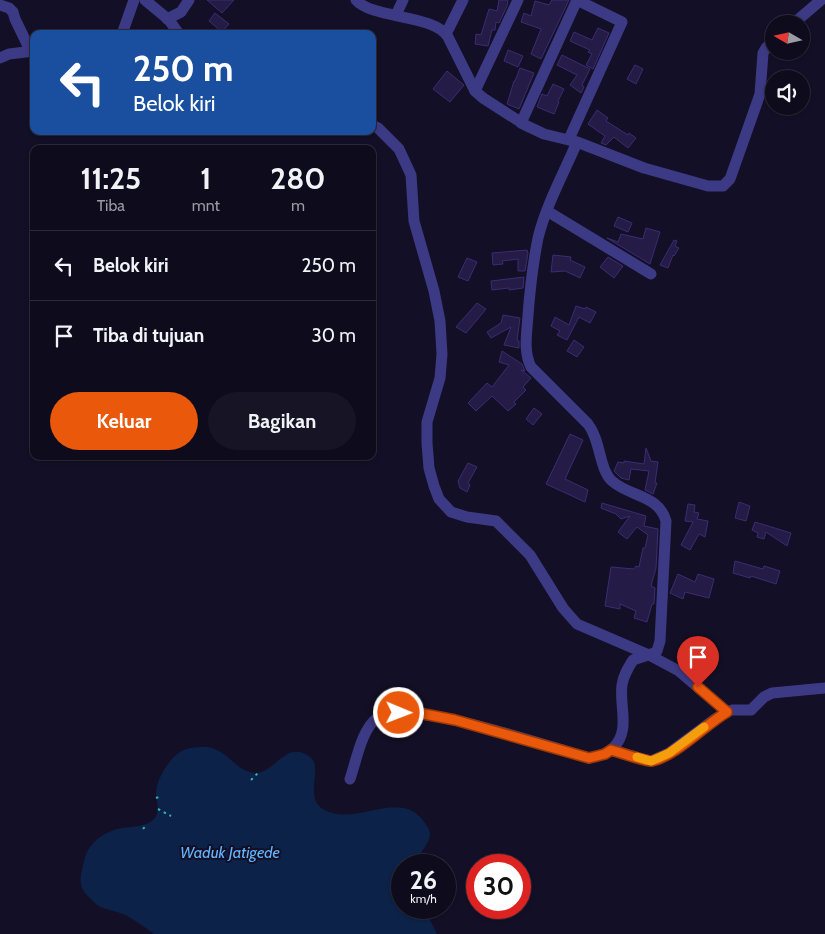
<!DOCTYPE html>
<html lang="id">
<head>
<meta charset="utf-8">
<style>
  body { margin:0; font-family:Cabin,sans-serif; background:#171425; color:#f1f3f6; height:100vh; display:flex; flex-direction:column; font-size:19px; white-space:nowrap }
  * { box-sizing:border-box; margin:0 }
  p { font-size:16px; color:#9b9ba3 }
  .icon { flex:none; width:28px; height:28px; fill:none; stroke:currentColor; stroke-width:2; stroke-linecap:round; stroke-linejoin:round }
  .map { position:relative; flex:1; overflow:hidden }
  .sheet { position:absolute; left:30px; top:145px; width:346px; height:315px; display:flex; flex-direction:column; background:#0e0b1c; border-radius:10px; box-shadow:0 1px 4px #0004,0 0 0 1px #2e2b3b }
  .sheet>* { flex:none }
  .banner { position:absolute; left:30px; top:30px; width:346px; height:105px; border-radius:10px; box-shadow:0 1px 4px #0004,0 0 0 1px #2e2b3b; background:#1a4fa0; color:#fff; overflow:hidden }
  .needle { width:32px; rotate:279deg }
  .fabs { position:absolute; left:765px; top:15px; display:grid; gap:10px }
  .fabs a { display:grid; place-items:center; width:45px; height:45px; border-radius:50%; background:#0e0b1c; box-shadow:0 1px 4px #0004,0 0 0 1px #2e2b3b; font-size:25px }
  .speed { position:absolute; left:391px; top:854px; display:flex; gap:10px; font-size:25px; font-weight:700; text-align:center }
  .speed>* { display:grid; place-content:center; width:65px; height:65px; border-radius:50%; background:#0e0b1c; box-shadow:0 1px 4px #0004,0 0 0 1px #2e2b3b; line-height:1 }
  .speed small { font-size:12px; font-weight:400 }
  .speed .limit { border:8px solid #d22; background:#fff; color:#111 }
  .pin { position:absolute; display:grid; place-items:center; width:42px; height:42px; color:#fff; margin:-51px -21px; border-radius:50% 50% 50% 0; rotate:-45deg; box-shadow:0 0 5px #0007 }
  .pin .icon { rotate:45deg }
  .me { position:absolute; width:55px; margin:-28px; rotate:91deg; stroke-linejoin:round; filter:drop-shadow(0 0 4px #0008) }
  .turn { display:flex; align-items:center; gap:18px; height:105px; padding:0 20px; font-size:22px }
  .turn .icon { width:65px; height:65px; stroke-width:2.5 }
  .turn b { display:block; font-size:35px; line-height:42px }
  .eta { display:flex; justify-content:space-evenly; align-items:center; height:85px; text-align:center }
  .eta b { font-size:30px; font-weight:700; line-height:35px }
  .button { display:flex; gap:10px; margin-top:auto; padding:10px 20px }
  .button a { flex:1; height:58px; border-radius:30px; background:#ea580c; color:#fff; font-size:20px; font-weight:700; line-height:58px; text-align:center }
  .button a+a { background:#171425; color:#f1f3f6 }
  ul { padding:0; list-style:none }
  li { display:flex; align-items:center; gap:15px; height:70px; padding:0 20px; border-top:1px solid #2e2b3b }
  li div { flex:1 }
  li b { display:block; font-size:19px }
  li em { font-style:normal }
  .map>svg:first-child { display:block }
  .water { fill:#0c2248 }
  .building { fill:#241b47; stroke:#3b2d73 }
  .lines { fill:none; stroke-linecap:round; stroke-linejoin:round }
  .path { stroke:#2fb8b0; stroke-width:2; stroke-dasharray:2.5 4; stroke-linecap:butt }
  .minor { stroke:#3d3a85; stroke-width:11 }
  .route-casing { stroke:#983908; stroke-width:12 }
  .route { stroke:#ea580c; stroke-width:9 }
  .slow { stroke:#f59e0b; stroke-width:9 }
  .labels { text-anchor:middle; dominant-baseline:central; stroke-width:4; stroke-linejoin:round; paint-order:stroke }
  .water-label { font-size:16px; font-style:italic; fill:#62b6ff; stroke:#130f26 }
</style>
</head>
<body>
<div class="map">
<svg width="825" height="934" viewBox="0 0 825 934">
  <rect width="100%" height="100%" fill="#130f26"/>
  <path class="water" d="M207 747C227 749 237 773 256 773 275 773 286 739 310 757 324 767 303 797 323 809 353 828 396 790 421 818 425 823 429 827 430 834 430 844 418 853 417 865H402V908H424L437 934H154C146 928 138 922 129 917 121 912 112 911 103 908 99 907 95 903 91 899 77 887 80 879 84 861 87 846 99 835 114 830 125 826 146 828 154 819 161 811 156 802 156 793 156 779 171 755 184 750 190 747 199 747 207 747Z"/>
  <g class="building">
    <polygon points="207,0 234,0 222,13"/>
    <polygon points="499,0 508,0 507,6 499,23 496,22 495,30 492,30 488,46 475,44 476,34 481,35 489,9 497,11"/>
    <polygon points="552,0 569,0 541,59 531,54 541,29 521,22 524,13 531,16 535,1 549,5"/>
    <polygon points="215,13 229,24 222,32 209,21"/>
    <polygon points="598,28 609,33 593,69 586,65 592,54 588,52 590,50 570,41 574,32 592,40"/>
    <polygon points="508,50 523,56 518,67 504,61"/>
    <polygon points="562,55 590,69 582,85 584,87 581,93 570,85 577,75 557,65"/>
    <polygon points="635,65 643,69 636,84 627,79"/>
    <polygon points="520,68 534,73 519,109 507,104 514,81 515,81"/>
    <polygon points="447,71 464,85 450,102 433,89"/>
    <polygon points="553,84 564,89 558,101 559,102 554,114 537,107 542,94 547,96"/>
    <polygon points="597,110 608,118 606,121 628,135 629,133 636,138 628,148 614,137 606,145 601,143 605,136 588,124"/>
    <polygon points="618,217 632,223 628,232 614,226"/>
    <polygon points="646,228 660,232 650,264 607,238 618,242 621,234 643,239"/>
    <polygon points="674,240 677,241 675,246 679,248 674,256 673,255 668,268 660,265"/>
    <polygon points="527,250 528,253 525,271 518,271 518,259 502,261 503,264 493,265 492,253"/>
    <polygon points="553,255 571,257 570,260 585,267 580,278 565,271 551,272"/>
    <polygon points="608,257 623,266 614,278 600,267"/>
    <polygon points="467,258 477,262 468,281 458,277"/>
    <polygon points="524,277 523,288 509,290 509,288 492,290 491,281"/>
    <polygon points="477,303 486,309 466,333 456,327"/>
    <polygon points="576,306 585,309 586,307 596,312 590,323 579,317 567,340 557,335 560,331 551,326 555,317 569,325"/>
    <polygon points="503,315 520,318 517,340 519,341 519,348 504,345 511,327 491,338 487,332 501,323"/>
    <polygon points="574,340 584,347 577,357 567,351"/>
    <polygon points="502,351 522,364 525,371 521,370 531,378 523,387 526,390 514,402 516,404 508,411 492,396 476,411 468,403 487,383 492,387 509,365 499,362"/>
    <polygon points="534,408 542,414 533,425 526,419"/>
    <polygon points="570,434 583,440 565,479 588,490 585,502 546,484"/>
    <polygon points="646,448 651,461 658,462 655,483 657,483 653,494 645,490 649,471 631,469 629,480 621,478 614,471 618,462 624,463 624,461 644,464"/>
    <polygon points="468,463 477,467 468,483 470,485 467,492 460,488 458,481"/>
    <polygon points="739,502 750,506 746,521 735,518"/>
    <polygon points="602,503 646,516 644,526 658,529 656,568 651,586 655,588 654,603 654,604 652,604 647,622 634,618 636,611 620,604 620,609 605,606 611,567 634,569 636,566 639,567 643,548 645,548 648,535 637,527 627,539 618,532 630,516 621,519 616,514 601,508"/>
    <polygon points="688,504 695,505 694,512 699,513 697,519 708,521 705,537 699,534 690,550 681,545 693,522 685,521"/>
    <polygon points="755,522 791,533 787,546 766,532 764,539 757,537 758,533 752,530"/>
    <polygon points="735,561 763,569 764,566 780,571 776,584 751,576 750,578 733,573"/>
    <polygon points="678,574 695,582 698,574 714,579 709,598 685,592 683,599 670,593"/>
  </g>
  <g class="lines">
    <g class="path">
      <polyline points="251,780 258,773"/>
      <polyline points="156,798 161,796"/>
      <polyline points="158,809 171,816"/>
      <polyline points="143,829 147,824"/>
    </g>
    <g class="minor">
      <polyline points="145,0 169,20 179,34"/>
      <path d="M356 0C372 19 434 14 448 37L475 91 483 98 525 125 544 134 577 142 644 168 708 186H723L730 179 760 94 763 53 766 48 774 40"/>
      <polyline points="0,5 9,8 13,12 15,19 31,52"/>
      <polyline points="396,15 403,0"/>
      <polyline points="167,19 181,12 189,0"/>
      <polyline points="793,24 821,0"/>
      <polyline points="122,34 134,0"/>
      <polyline points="446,34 463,0"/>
      <polyline points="0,58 9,54 34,51"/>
      <polyline points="475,91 518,0"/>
      <polyline points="521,123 577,0"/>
      <polyline points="372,125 378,128 399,149 411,175 414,221 434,291 440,321 442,354 440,378 427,422 427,443 429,468 434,486 439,499 451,512 467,517 496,521 530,555 563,608 577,624 649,655 679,671 727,712"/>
      <polyline points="569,139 622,22 577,0"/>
      <polyline points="547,211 651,274"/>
      <polyline points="611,750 651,761 669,753 715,719 727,712 732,710 751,710 764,697 772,693 825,688"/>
      <path d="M350 779C357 759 361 730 378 717 405 697 553 748 589 758 598 757 606 754 613 748 631 731 619 706 622 685 623 676 628 668 633 660L654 653 657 651 660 641 666 521C659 495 630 497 612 481 599 469 601 441 588 424L531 367C523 351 527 333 528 315 530 289 533 263 538 238 546 205 564 173 577 142"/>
    </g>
  </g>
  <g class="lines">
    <defs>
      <path id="route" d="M399 713 424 714 455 720 589 758 605 754 611 750C619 752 646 762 652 761 676 756 706 724 727 712L698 687"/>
    </defs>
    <use href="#route" class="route-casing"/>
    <use href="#route" class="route"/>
    <polyline class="slow" points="637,757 651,761 669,753 704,727"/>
  </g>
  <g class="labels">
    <g class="water-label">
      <text x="230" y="852">Waduk Jatigede</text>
    </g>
  </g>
</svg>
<div class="fabs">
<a><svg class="needle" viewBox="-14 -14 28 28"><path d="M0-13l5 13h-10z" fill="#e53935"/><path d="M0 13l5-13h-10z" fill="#9b9ba3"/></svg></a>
<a><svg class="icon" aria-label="sound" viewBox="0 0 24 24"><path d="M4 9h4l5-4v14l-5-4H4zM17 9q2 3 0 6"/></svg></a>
</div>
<div class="speed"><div>26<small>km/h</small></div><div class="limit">30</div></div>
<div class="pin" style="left:698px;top:687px;background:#d93025"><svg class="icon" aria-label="arrive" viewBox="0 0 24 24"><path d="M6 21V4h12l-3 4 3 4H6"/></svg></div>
<svg class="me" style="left:399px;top:713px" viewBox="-20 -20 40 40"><circle r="17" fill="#ea580c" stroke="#fff" stroke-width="3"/><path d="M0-11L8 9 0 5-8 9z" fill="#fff"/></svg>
<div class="banner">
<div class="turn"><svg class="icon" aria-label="left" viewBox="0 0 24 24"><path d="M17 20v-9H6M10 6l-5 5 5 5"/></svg><div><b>250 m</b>Belok kiri</div></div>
</div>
<section class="sheet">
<div class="eta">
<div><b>11:25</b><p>Tiba</p></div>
<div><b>1</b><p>mnt</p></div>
<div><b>280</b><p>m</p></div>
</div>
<ul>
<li><svg class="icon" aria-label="left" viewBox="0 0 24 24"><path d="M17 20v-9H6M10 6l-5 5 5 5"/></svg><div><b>Belok kiri</b></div><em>250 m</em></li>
<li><svg class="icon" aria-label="arrive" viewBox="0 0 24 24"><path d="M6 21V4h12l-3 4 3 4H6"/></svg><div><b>Tiba di tujuan</b></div><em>30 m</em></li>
</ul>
<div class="button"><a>Keluar</a><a>Bagikan</a></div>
</section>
</div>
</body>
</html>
